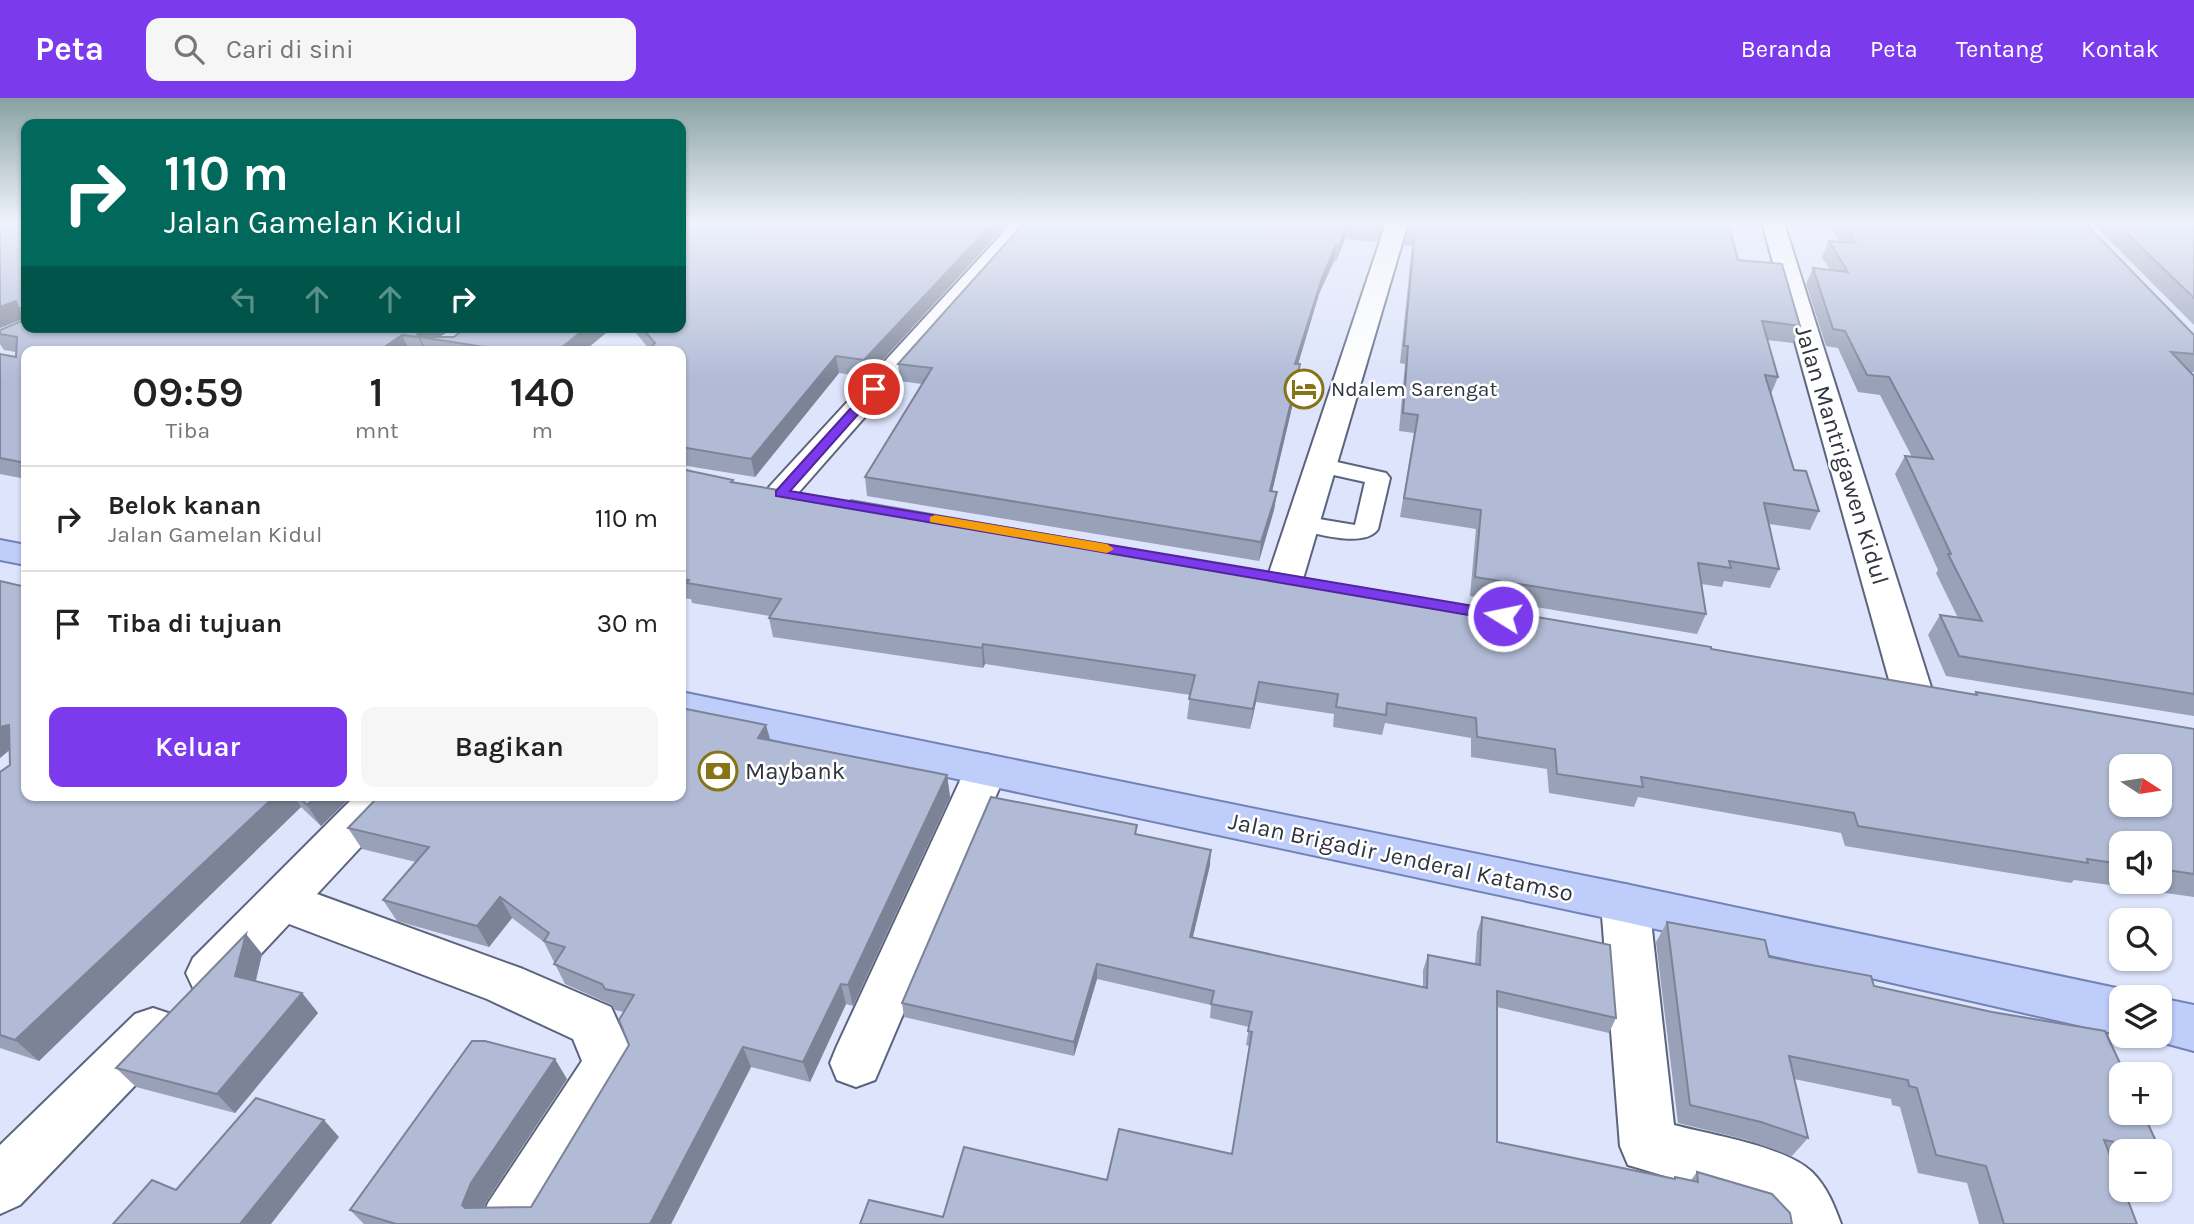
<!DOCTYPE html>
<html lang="id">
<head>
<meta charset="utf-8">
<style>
  body { margin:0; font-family:Karla,sans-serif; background:#f6f6f6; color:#222; height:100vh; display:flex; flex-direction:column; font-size:26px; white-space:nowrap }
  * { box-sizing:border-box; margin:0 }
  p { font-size:23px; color:#767676 }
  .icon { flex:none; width:38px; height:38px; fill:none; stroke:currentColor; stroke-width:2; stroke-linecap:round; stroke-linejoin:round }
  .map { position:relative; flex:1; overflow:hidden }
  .details { position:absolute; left:21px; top:248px; width:665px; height:455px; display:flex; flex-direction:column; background:#fff; border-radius:14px; box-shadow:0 2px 5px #0004 }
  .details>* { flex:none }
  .hud { position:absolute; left:21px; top:21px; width:665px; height:214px; border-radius:14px; box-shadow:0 2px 5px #0004; background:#00695c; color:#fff; overflow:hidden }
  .needle { width:46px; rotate:102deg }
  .buttons { position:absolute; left:2109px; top:656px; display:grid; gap:14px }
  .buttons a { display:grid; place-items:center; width:63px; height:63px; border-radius:14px; background:#fff; box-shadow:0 2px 5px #0004; font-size:35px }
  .pin { position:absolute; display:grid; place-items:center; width:60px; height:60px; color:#fff; margin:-30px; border:4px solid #fff; border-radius:50%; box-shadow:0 2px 7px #0007 }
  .me { position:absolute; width:77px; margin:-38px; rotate:280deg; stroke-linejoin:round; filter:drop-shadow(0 0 5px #0008) }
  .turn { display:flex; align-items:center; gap:24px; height:147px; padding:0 28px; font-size:32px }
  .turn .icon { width:91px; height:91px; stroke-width:2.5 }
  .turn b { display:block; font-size:49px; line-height:60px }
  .lanes { display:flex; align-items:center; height:66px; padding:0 28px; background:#0003; justify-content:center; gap:35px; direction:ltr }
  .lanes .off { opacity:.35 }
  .eta { display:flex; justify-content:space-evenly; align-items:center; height:119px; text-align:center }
  .eta b { font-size:42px; font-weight:600; line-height:49px }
  .primary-button { display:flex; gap:14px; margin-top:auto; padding:14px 28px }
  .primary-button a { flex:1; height:80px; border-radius:14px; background:#7c3aed; color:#fff; font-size:28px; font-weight:600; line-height:80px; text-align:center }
  .primary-button a+a { background:#f6f6f6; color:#222 }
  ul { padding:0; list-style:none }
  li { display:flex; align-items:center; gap:21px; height:105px; padding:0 28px; border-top:2px solid #e0e0e0 }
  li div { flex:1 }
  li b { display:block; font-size:26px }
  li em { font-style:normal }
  header { display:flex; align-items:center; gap:42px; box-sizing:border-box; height:98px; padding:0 35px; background:#7c3aed; color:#fff }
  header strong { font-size:33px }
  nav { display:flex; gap:38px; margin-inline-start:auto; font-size:24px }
  .search { width:490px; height:63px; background:#f6f6f6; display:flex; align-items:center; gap:18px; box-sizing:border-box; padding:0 24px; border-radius:14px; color:#767676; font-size:26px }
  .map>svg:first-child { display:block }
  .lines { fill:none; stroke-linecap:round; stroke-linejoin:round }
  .service-casing { stroke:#5c647d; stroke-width:4 }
  .minor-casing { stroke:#5c647d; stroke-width:4 }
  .primary-casing { stroke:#7282b8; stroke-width:4 }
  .service { fill:#fff; fill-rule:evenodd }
  .minor { fill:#fff; fill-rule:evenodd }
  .primary { fill:#bfcdfb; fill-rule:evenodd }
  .wall { fill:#98a1b8; fill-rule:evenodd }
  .shaded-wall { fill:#7c8396 }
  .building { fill:#b1bbd6; stroke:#7c8396; stroke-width:2; fill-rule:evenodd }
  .route { fill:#7c3aed; stroke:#51269a; stroke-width:2 }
  .slow { fill:#f59e0b }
  .labels { text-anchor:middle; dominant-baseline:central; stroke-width:5; stroke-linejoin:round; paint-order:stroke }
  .far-poi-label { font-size:21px; fill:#30343f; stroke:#fff; text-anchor:start }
  .street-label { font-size:24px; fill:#30343f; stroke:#fff }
  .poi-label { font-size:24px; fill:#30343f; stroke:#fff; text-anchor:start }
</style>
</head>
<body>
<header>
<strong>Peta</strong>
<div class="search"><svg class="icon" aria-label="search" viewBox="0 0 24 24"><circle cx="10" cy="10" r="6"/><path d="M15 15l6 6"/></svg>Cari di sini</div>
<nav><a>Beranda</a><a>Peta</a><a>Tentang</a><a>Kontak</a></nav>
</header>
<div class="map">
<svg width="2194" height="1126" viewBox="0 0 2194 1126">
  <rect width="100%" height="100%" fill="#dde4fb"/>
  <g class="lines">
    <defs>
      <path id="service" d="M1319 360 1386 375 1390 380 1378 431C1365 451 1314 435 1292 430L1289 425 1292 420 1301 418 1355 427 1365 384 1311 372 1308 367 1311 362Z"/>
      <g id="minor">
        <polygon points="1012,125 1035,125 792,402 781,405 770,402 765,395 770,388"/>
        <polygon points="1386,125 1408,125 1303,481 1298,489 1285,492 1272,489 1267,481"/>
        <polygon points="1762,125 1784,125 1931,589 1925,599 1911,603 1897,599 1891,589"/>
        <polygon points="986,656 1001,661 1007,672 875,982 856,989 837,982 830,965 837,948 965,672 971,661"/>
        <polygon points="355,698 404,698 397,710 317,796 523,871 611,909 637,966 542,1126 480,1126 488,1105 582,963 573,941 487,901 289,826 229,890 211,897 193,890 186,875 193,860"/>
        <path d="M1625 786 1642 791 1649 805 1674 1027C1711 1037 1785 1048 1812 1074 1827 1089 1834 1107 1841 1126H1780L1762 1107 1628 1067 1620 1048 1601 805 1608 791Z"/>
        <polygon points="153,910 171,916 179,933 171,950 20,1107 0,1116 0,1047 135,916"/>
      </g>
      <g id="primary">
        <polygon points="0,442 26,447 26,467 0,462"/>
        <polygon points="681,594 1625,786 2121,891 2140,900 2121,900 2121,937 1625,824 681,622"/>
        <polygon points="2160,900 2194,907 2194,953 2142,939 2160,938"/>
      </g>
    </defs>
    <use href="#service" class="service-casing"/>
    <use href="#minor" class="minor-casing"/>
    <use href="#primary" class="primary-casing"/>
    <use href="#service" class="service"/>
    <use href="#minor" class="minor"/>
    <use href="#primary" class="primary"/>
  </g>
  <g class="wall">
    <polygon points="0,125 26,125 26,229 455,229 439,239 613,229 583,254 426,254 425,251 424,254 26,254 26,381 0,376 0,256 16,259 16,254 4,252 0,246 0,232 26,222 25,220 0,230"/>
    <polygon points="1008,125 867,279 839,275 755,379 681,367 681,254 649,251 631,229 681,229"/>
    <polygon points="1024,125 1384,125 1377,144 1345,141 1336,163 1334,163 1319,196 1298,266 1298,284 1272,393 1277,394 1274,412 1259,463 867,398 865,379 922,286 900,283 898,266"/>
    <polygon points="1829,125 2085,125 2194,237 2194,274 2190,274 2194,278 2194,618 1946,578 1928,537 1940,517 1958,520 1936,475 1938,472 1895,376 1905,358 1912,359 1880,297 1858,294 1838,250 1826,248 1806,186 1813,170 1830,172 1822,159 1829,143 1840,144"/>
    <polygon points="2092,125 2194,125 2194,227"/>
    <polygon points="1407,132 1738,162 1800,228 1793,245 1767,242 1778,279 1771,296 1794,372 1819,413 1810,432 1769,426 1779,471 1770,490 1724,483 1722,489 1701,486 1706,516 1697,536 1470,498 1476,431 1400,419 1414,335 1399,333 1405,266 1400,265 1412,148 1404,147"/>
    <path d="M681 371 733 382 734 384 1974 596 1976 594 2194 631V799L2074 782 2071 785 1845 748 1841 735 1638 699 1634 709 1549 695 1547 671 1471 659V640L1385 625 1382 637 1333 629 1334 616 1256 604 1250 631 1187 621 1190 597 985 566 983 570 773 539 769 520 770 518 692 505 691 501 681 500ZM2121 746H2160V784H2121Z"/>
    <polygon points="0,483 26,698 352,698 321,728 301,709 39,963 0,950 0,674 10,667 10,652 0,660"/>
    <polygon points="770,642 947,677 950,699 853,908 846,906 810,984 751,969 671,1126 364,1126 350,1112 567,981 486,1104 483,1110 531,1109 629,947 624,914 615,912 612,907 565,886 544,844 512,820 489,849 397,823 383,802 416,764 362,751 348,730"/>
    <polygon points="1137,736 1210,767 1193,839 1423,889 1423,872 1428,857 1475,866 1477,834 1482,819 1616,920 1609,935 1497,909 1497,1044 1673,1081 1675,1079 1691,1082 1697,1074 1772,1096 943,1119 1107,1082 1232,1056 1249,948 1246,947 1249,929 1210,920 1211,907 1097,881 1074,958 904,919 902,905"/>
    <polygon points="1667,824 1769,859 1874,888 2160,1052 2157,1054 2121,1054 2121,1067 2113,1065 2137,1126 1979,1126 1967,1085 1918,1075 1900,1009 1892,1007 1891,1001 1794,981 1808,1040 1792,1058 1747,1042 1678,1025 1656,844"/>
    <polygon points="246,836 262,856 256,883 302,895 318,915 235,1015 136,989 116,970"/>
  </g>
  <g class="shaded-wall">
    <polygon points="993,125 1008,125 867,279 864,262"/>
    <polygon points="1347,125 1345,141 1336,163 1339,148"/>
    <polygon points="1381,125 1384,125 1377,144 1379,129"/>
    <polygon points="1336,147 1334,163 1319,196 1293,283 1295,266 1322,180"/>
    <polygon points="16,203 18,210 25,220 0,230 0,209"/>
    <polygon points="421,229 455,229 435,242 420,239 425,251 424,253 417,235"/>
    <polygon points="587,229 613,229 583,254 556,254"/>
    <polygon points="402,237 410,254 377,254"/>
    <polygon points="836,258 839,275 755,379 751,361"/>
    <polygon points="1300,266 1298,284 1268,411 1270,393"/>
    <polygon points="1277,394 1274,412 1259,463 1261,444"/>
    <polygon points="983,546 985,566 983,570 982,550"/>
    <polygon points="1259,584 1256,604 1250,631 1253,611"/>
    <polygon points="9,627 10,651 0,660 0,629"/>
    <polygon points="766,627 772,648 758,640"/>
    <polygon points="947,677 950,699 853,908 848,887"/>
    <polygon points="275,698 294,698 301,709 39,963 15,942"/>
    <polygon points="316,698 352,698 321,728 307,707"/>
    <polygon points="1211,752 1210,767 1189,854 1190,839"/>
    <polygon points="500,799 512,820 489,849 477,828"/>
    <polygon points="246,836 262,856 252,897 235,878"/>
    <polygon points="1097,866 1097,881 1074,958 1074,944"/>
    <polygon points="841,886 846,906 810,984 803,964"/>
    <polygon points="302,895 318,915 235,1015 217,996"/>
    <polygon points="743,949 751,969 671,1126 650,1126"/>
    <polygon points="555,961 567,981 486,1104 478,1125 462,1107 471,1085"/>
    <polygon points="324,1022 339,1039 271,1126 240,1126"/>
  </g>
  <g class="building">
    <polygon points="0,125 26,125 26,211 18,210 16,203 0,209"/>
    <polygon points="681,125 993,125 864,262 836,258 751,361 681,349 681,254 646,254 655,245 641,229 681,229"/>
    <polygon points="1024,125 1381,125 1379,129 1347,125 1339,148 1336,147 1322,180 1295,266 1300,266 1270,393 1277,394 1261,444 865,379 932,270 898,266"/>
    <polygon points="1409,125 1728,125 1738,162 1782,166 1800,228 1762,223 1778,279 1765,277 1794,372 1806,373 1819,413 1764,405 1779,471 1729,463 1731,470 1698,465 1706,516 1475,479 1481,412 1404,400 1418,317 1403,315 1408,248 1404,248 1415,133 1407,132"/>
    <polygon points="1845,125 2085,125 2194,237 2194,256 2171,254 2194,278 2194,596 1959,558 1940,517 1982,523 1948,456 1951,456 1905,358 1933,361 1889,279 1867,277 1845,233 1833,231 1813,170 1848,174 1829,143 1856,145"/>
    <polygon points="2116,125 2194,125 2194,200"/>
    <polygon points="26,221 26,229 421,229 417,235 418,239 402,237 377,254 26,254 26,365 0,360 0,256 16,259 17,239 0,236 0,232"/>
    <polygon points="466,229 587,229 556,254 517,254 420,239 454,239"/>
    <path d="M681 371 733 382 731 384 849 404 851 402 1473 511V508L1711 549V551L1977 597 1976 594 2194 631V776L2160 771V746H2121V766L2087 761 2088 765 1858 728 1854 715 1641 679 1643 689 1557 676 1555 651 1477 639 1476 620 1387 605 1386 617 1336 609 1338 596 1259 584 1253 611 1189 601 1195 577 983 546 982 550 769 520 781 501 687 485 689 482 681 481ZM2121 668H2160V707H2121Z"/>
    <polygon points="0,483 26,489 26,698 275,698 15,942 0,937 0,674 10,667 9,627 0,629"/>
    <polygon points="681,610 766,627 758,640 947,677 848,887 841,886 803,964 743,949 650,1126 396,1126 350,1112 472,943 485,943 555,961 471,1085 462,1107 465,1110 531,1109 629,947 619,922 634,897 605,891 602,886 554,866 565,849 544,843 549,835 500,799 477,828 383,802 429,749 348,730 379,698 681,698"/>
    <polygon points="298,698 316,698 307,707"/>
    <polygon points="991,699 1137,727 1135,736 1211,752 1190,839 1427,890 1428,857 1480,867 1482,819 1610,847 1616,920 1497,893 1497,1044 1675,1081 1675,1079 1698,1084 1697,1074 1772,1096 1790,1115 1792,1126 860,1126 869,1102 943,1119 964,1049 1107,1082 1119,1031 1232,1056 1252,934 1248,933 1252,914 1211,906 1214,893 1097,866 1074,944 902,905"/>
    <polygon points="1667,824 1765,842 1769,859 1871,878 1874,888 1992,914 2105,933 2125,976 2121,976 2121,1015 2143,1015 2160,1052 2104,1042 2121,1084 2121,1092 2124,1092 2137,1126 2004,1126 1986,1068 1936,1057 1917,990 1909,988 1908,982 1789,958 1808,1040 1761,1024 1690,1007"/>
    <polygon points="246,836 235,878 302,895 217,996 116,970"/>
    <polygon points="256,1000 324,1022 240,1126 113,1126 152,1082 176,1092"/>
  </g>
  <linearGradient id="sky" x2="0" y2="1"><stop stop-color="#88a2a2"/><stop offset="0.44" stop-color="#f0f3fd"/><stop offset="1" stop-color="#f0f3fd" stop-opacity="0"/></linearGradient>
  <rect width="2194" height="283" fill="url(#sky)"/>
  <polygon class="route" points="874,288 880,291 878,294 790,393 1503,513 1510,518 1503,523 776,398 776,393 870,289"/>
  <polygon class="slow" points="935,417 1107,446 1114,451 1107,455 930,424 930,419"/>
  <defs>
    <symbol id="hotel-ring" viewBox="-11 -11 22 22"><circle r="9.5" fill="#fff" stroke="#877417" stroke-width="1.5"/><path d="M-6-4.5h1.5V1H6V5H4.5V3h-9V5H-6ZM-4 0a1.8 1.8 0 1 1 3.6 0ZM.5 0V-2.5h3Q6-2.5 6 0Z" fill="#877417"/></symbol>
    <symbol id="bank-ring" viewBox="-11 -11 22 22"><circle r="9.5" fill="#fff" stroke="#877417" stroke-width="1.5"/><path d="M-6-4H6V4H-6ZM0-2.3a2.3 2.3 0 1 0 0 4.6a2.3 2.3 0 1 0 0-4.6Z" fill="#877417"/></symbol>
  </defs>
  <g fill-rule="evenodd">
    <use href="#hotel-ring" x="1282" y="269" width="44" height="44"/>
    <use href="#bank-ring" x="696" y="651" width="44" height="44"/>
  </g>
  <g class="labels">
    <g class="far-poi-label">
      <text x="1331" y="291">Ndalem Sarengat</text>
    </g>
    <g class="street-label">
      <text transform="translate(1842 357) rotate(73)">Jalan Mantrigawen Kidul</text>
      <text transform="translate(1401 759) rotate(12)">Jalan Brigadir Jenderal Katamso</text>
    </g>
    <g class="poi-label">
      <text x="745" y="673">Maybank</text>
    </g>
  </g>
</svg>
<div class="buttons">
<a><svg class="needle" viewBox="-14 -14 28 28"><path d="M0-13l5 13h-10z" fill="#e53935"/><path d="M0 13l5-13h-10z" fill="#767676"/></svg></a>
<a><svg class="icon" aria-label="sound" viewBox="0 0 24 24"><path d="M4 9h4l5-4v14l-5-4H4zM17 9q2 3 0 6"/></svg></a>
<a><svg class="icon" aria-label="search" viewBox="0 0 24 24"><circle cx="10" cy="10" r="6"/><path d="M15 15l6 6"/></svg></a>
<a><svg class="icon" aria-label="layers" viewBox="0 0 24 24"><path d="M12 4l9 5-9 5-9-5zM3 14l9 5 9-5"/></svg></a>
<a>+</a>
<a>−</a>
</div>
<div class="pin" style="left:874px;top:291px;background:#d93025"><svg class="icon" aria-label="arrive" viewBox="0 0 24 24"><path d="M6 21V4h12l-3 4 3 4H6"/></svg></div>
<svg class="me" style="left:1503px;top:518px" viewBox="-20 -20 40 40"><circle r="17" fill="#7c3aed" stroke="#fff" stroke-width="3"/><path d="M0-11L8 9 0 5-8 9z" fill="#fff"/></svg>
<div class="hud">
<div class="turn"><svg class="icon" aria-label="right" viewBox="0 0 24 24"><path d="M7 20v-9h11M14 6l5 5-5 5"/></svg><div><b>110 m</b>Jalan Gamelan Kidul</div></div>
<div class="lanes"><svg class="icon off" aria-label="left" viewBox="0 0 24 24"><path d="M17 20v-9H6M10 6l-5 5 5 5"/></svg><svg class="icon off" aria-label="ahead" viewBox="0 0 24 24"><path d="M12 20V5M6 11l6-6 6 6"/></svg><svg class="icon off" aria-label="ahead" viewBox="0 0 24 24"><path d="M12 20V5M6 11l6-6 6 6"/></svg><svg class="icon" aria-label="right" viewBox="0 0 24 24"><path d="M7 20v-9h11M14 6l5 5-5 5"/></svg></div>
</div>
<section class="details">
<div class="eta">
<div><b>09:59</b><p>Tiba</p></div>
<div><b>1</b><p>mnt</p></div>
<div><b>140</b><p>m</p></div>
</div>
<ul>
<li><svg class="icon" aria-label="right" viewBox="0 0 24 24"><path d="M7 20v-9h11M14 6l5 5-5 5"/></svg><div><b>Belok kanan</b><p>Jalan Gamelan Kidul</p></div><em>110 m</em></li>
<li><svg class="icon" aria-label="arrive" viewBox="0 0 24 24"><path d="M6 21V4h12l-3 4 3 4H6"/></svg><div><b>Tiba di tujuan</b></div><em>30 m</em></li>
</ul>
<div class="primary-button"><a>Keluar</a><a>Bagikan</a></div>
</section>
</div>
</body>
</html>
